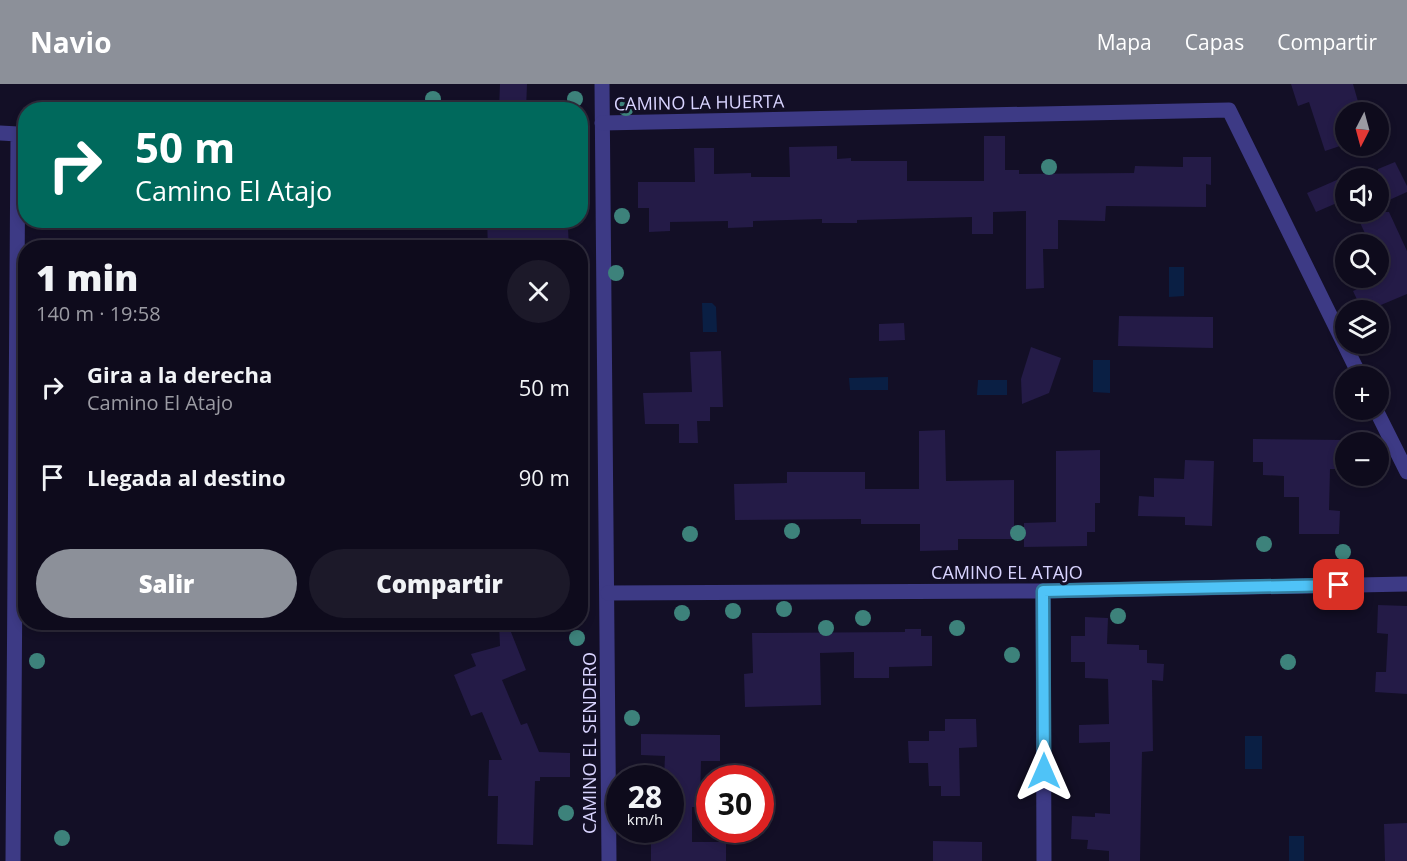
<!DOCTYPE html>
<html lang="es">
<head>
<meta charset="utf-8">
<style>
  body { margin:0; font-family:"Open Sans",sans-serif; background:#1c1929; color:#f1f3f6; height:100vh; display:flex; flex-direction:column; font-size:22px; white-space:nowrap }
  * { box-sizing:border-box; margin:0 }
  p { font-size:20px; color:#9b9ba3 }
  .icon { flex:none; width:33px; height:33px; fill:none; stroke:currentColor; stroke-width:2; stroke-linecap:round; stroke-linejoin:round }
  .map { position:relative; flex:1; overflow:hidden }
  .panel { position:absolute; left:18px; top:156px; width:570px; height:390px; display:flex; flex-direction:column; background:#0e0b1c; border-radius:24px; box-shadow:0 3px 9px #0003,0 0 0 2px #2e2b3b }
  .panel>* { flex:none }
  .banner { position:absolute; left:18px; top:18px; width:570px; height:126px; border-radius:24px; box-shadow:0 3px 9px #0003,0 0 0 2px #2e2b3b; background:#00695c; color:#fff; overflow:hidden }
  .needle { width:39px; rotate:186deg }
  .controls { position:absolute; left:1335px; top:18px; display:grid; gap:12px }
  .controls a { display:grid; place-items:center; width:54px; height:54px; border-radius:50%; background:#0e0b1c; box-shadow:0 3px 9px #0003,0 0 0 2px #2e2b3b; font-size:30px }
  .speed { position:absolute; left:606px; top:681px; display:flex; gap:12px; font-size:30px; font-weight:700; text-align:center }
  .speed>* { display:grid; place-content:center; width:78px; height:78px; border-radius:50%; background:#0e0b1c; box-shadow:0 3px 9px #0003,0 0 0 2px #2e2b3b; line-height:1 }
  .speed small { font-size:15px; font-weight:400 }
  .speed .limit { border:9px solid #d22; background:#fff; color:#111 }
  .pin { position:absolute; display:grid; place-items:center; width:51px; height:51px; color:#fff; margin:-26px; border-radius:12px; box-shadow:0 3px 9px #0006 }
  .me { position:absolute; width:66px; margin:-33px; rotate:0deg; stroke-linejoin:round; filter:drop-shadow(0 0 4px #0008) }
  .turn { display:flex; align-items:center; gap:21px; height:126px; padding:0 18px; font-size:27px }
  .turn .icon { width:78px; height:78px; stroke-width:2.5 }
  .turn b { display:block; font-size:42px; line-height:51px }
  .round { display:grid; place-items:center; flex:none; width:63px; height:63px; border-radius:32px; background:#1c1929 }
  .head { display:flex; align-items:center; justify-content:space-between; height:102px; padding:0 18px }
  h1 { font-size:36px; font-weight:800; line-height:45px }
  .primary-button { display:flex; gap:12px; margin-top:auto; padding:12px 18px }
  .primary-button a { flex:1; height:69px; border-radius:36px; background:#8c9099; color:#fff; font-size:24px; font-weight:800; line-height:69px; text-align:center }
  .primary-button a+a { background:#1c1929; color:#f1f3f6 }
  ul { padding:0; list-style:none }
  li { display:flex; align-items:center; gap:18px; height:90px; padding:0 18px }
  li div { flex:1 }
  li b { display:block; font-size:22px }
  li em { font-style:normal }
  header { display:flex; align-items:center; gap:36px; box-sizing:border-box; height:84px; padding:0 30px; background:#8c9099; color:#fff }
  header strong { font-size:28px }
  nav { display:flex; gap:33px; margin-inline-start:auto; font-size:21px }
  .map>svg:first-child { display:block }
  .water { fill:#0a1f44 }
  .building { fill:#241b47 }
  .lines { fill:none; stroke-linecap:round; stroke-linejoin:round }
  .minor { stroke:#3d3a85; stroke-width:15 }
  .tree { fill:#3d827b }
  .route-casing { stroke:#337fa1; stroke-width:15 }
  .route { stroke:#4fc3f7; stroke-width:10 }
  .labels { text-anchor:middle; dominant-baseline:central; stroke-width:6; stroke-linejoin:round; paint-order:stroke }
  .street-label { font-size:18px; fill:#d9d4ff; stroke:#130f26 }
</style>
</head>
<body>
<header>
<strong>Navio</strong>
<nav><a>Mapa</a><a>Capas</a><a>Compartir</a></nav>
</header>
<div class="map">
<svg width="1407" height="777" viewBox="0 0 1407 777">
  <rect width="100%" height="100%" fill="#130f26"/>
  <g class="water">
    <polygon points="1169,183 1184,183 1184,212 1169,213"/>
    <polygon points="702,219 712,219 716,223 717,248 703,248"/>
    <polygon points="1093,276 1110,276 1110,309 1093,308"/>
    <polygon points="888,293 888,306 850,306 849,294"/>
    <polygon points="978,296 1007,296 1007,311 977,311"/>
    <rect x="1245" y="652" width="17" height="33"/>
    <rect x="1289" y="752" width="15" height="25"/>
  </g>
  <g class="building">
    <polygon points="500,0 527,0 526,26 499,26"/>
    <polygon points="1291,0 1353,0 1361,28 1346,28 1346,60 1325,67 1309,18 1298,22"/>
    <polygon points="984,52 1005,52 1005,86 1019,86 1019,90 1134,89 1135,82 1183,83 1183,73 1211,73 1211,101 1206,100 1206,123 1106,122 1105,137 1058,136 1058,165 1043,165 1044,204 1026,205 1026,127 993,128 993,150 972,150 972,133 857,136 857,139 822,139 822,135 753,137 753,143 728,144 728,137 670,138 670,147 649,148 649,124 638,124 638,98 695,98 694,64 714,64 714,90 751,89 751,93 790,93 789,63 837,62 837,75 851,74 851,77 907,77 907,97 984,97"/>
    <polygon points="1395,78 1407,102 1407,108 1378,121 1378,85"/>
    <polygon points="1346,92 1346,115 1316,128 1307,109"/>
    <polygon points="1355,128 1389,128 1407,167 1407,210 1369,226 1362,226 1353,207 1385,193 1378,178 1378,160 1370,160"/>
    <polygon points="487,136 533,136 534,144 568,144 569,164 488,164"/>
    <polygon points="1119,232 1213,233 1213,264 1118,262"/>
    <polygon points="904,239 905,256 879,257 879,240"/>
    <polygon points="1031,263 1061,274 1049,309 1022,320 1021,295"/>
    <polygon points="721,267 723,323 710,323 710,337 697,337 698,359 679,359 679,340 645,340 643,309 692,308 690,268"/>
    <polygon points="945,346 946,397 1014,396 1014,455 958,455 958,466 920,467 920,440 861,440 861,435 735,436 734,400 787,399 787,388 865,388 865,405 919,405 919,347"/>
    <polygon points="1253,355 1346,356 1346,385 1330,385 1329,426 1340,427 1339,450 1299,450 1299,413 1284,413 1284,392 1263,391 1263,378 1253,378"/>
    <polygon points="1100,366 1100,419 1095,419 1095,448 1087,448 1087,462 1024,463 1024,439 1056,438 1056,367"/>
    <polygon points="1185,376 1214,377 1212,442 1185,441 1185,433 1138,432 1139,412 1154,413 1154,394 1184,395"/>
    <polygon points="1378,521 1407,522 1407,610 1375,608 1376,588 1386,588 1388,550 1377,549"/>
    <polygon points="1085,533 1108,534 1107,560 1139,561 1139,566 1147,566 1147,579 1164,580 1163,597 1152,596 1153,667 1142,668 1140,777 1109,777 1109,767 1087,765 1088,756 1071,755 1072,732 1095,733 1095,729 1110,730 1110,658 1079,659 1079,641 1109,640 1108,595 1085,594 1085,578 1071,578 1071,552 1085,552"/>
    <polygon points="499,538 507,538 526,586 502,596 521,641 527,639 539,668 570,669 570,693 540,693 540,697 535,697 533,761 497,760 498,712 488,712 489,676 502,676 482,628 471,632 454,591 476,582 471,570 500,562"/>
    <polygon points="905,545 921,545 921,552 932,552 932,582 889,583 889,594 854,594 854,568 820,569 821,621 745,623 744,590 753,589 752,549 905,548"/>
    <polygon points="945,635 976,635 977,663 959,664 960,712 941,712 941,702 929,702 928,679 909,679 908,657 929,657 929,647 945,647"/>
    <polygon points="641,650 720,651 720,677 701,677 700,723 692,723 692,758 726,758 726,777 651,777 651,748 673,748 673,700 670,700 670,694 664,694 665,672 641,671"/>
    <polygon points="1407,739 1407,777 1385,777 1384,740"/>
    <polygon points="933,757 982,758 982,777 933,777"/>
  </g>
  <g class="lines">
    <g class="minor">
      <polyline points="602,0 609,777"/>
      <polyline points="602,39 1229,26 1360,292"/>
      <polyline points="0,49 18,50 13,777"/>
      <polyline points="1376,326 1407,388"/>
      <polyline points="1043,507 1044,777"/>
      <polyline points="608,509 1043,507 1407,500"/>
    </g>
  </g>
  <g class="tree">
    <circle cx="433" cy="15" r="8"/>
    <circle cx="575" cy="15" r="8"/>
    <circle cx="626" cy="24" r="8"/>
    <circle cx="1049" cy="83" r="8"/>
    <circle cx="622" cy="132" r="8"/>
    <circle cx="616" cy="189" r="8"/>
    <circle cx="792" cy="447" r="8"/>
    <circle cx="1018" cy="449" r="8"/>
    <circle cx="690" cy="450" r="8"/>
    <circle cx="1264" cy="460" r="8"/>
    <circle cx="1343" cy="468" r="8"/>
    <circle cx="784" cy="525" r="8"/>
    <circle cx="733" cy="527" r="8"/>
    <circle cx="682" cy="529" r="8"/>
    <circle cx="1118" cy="532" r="8"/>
    <circle cx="863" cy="534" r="8"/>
    <circle cx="826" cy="544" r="8"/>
    <circle cx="957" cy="544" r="8"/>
    <circle cx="577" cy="554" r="8"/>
    <circle cx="1012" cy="571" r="8"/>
    <circle cx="37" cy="577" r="8"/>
    <circle cx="1288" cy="578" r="8"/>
    <circle cx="632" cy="634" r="8"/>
    <circle cx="566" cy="729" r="8"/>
    <circle cx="62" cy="754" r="8"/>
  </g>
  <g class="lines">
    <defs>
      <polyline id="route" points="1044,687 1043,507 1339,501"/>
    </defs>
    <use href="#route" class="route-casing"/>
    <use href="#route" class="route"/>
  </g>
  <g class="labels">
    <g class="street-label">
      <text transform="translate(699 18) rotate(-1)">CAMINO LA HUERTA</text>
      <text x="1007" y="488">CAMINO EL ATAJO</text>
      <text transform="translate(589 659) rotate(-90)">CAMINO EL SENDERO</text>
    </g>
  </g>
</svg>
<div class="controls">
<a><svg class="needle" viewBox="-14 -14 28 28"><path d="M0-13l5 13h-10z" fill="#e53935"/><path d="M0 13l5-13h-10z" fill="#9b9ba3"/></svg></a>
<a><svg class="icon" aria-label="sound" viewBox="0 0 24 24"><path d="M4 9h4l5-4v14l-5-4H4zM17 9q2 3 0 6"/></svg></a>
<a><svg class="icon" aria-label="search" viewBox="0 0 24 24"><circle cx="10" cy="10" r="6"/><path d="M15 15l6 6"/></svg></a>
<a><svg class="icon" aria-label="layers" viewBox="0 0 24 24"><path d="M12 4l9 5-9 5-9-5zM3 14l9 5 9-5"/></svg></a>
<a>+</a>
<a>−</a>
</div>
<div class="speed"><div>28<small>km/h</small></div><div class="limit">30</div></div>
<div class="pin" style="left:1339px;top:501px;background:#d93025"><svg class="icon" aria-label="arrive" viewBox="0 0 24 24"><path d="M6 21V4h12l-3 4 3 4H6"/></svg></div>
<svg class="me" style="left:1044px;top:687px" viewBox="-20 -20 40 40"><path d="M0-17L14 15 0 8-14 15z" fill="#4fc3f7" stroke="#fff" stroke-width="4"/></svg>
<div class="banner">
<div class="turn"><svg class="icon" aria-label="right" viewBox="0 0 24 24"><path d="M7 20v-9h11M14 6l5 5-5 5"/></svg><div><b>50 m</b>Camino El Atajo</div></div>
</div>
<section class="panel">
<div class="head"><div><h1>1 min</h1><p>140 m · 19:58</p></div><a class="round"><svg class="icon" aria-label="close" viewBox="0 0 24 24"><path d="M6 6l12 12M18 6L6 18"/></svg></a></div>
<ul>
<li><svg class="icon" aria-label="right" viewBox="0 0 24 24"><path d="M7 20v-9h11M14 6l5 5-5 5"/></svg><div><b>Gira a la derecha</b><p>Camino El Atajo</p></div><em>50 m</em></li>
<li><svg class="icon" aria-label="arrive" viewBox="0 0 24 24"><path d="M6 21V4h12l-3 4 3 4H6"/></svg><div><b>Llegada al destino</b></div><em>90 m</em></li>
</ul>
<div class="primary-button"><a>Salir</a><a>Compartir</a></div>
</section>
</div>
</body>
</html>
